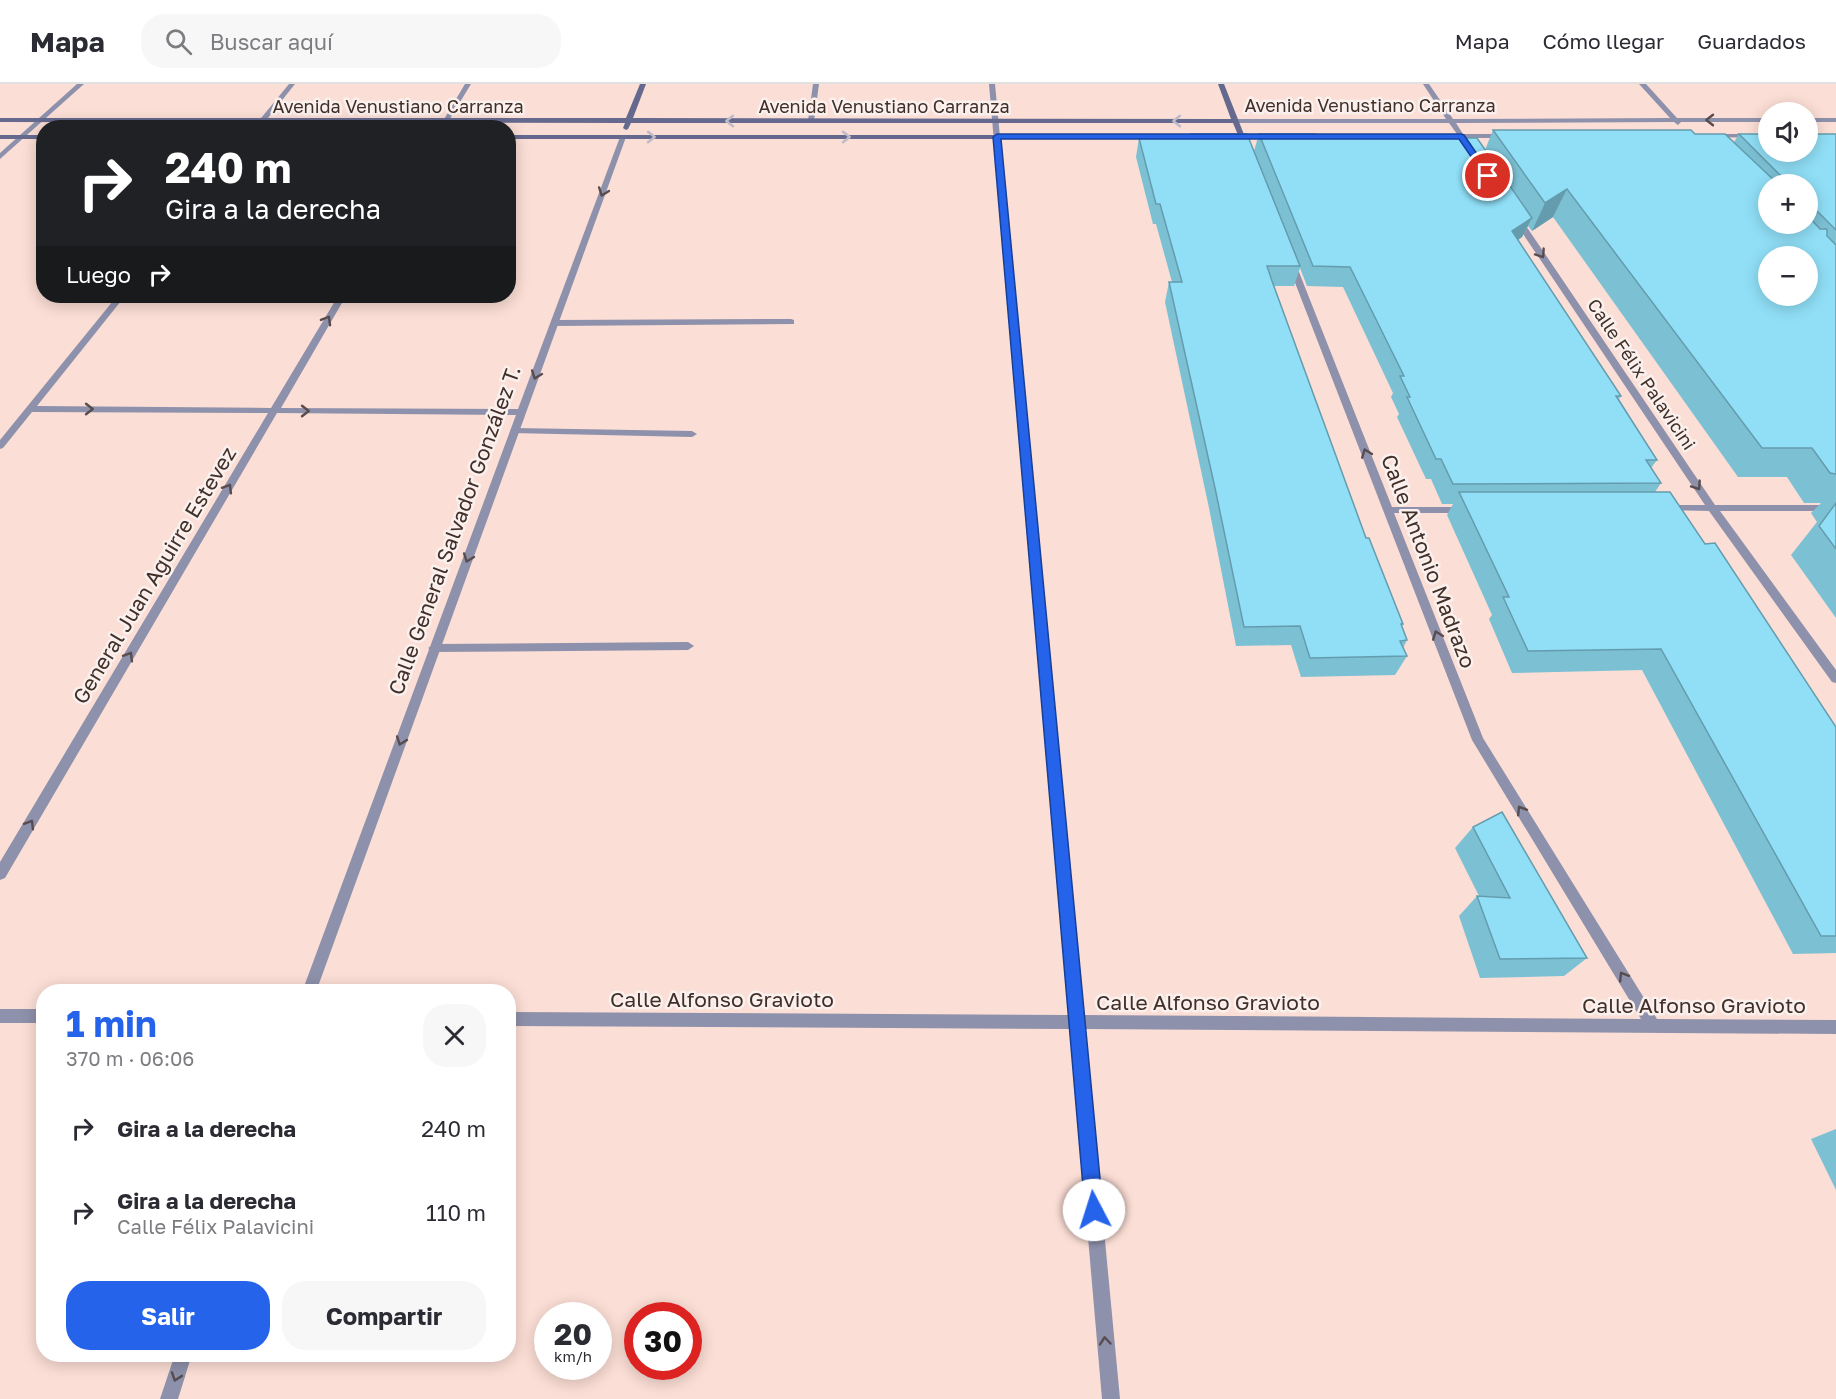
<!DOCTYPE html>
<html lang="es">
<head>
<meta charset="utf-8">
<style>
  body { margin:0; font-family:"Golos Text",sans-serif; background:#f7f7f7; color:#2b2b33; height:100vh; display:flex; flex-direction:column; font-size:22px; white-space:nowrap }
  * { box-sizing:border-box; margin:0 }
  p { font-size:20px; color:#7c7c81 }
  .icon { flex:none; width:33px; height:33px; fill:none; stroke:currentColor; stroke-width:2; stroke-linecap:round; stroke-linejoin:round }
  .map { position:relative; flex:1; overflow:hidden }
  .panel { position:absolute; left:36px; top:900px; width:480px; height:378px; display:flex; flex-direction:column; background:#fff; border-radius:24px; box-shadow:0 3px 15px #0003 }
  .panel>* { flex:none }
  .banner { position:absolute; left:36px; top:36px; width:480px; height:183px; border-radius:24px; box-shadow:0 3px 15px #0003; background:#202124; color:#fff; overflow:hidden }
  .buttons { position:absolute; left:1758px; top:18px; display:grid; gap:12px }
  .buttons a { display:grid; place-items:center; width:60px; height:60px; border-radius:50%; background:#fff; box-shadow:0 3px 15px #0003; font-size:30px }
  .speed { position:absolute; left:534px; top:1218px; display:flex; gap:12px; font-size:30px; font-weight:700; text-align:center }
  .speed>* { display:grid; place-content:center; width:78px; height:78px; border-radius:50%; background:#fff; box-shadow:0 3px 15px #0003; line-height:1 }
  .speed small { font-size:15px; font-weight:400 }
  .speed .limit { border:9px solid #d22; background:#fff; color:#111 }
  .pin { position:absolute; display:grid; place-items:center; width:51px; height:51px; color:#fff; margin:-26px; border:3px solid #fff; border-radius:50%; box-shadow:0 2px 6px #0007 }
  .me { position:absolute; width:66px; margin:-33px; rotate:355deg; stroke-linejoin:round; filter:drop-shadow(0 0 4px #0008) }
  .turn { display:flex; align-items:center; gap:21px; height:126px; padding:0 30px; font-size:27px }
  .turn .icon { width:78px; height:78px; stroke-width:2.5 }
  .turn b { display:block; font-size:42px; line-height:51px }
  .then { display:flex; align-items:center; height:57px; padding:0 30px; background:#0003; gap:12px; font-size:22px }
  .round { display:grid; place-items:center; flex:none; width:63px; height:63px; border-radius:24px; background:#f7f7f7 }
  .summary { display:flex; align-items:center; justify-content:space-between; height:102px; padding:0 30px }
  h1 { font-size:36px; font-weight:700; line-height:45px; color:#2563eb }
  .primary-button { display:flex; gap:12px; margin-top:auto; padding:12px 30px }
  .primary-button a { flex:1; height:69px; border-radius:24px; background:#2563eb; color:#fff; font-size:24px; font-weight:700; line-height:69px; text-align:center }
  .primary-button a+a { background:#f7f7f7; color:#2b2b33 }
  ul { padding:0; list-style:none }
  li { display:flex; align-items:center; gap:18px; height:84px; padding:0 30px }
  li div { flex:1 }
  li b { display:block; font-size:22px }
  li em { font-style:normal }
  header { display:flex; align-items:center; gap:36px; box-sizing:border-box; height:84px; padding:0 30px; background:#fff; border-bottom:2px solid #e1e1e2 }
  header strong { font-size:28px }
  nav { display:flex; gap:33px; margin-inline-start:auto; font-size:21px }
  .search { width:420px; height:54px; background:#f7f7f7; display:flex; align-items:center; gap:15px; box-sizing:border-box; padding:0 21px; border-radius:24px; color:#7c7c81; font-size:22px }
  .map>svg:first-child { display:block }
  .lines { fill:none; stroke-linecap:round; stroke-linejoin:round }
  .lane { fill:#8e91ab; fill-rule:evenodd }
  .street { fill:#8e91ab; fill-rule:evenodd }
  .secondary { fill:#65698d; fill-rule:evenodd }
  .wall { fill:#7cc0d4; fill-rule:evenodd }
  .shaded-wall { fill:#659cad }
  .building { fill:#90dff7; stroke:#659cad; stroke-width:1.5; fill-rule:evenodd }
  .oneway { stroke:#584c4f }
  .oneway2 { stroke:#bebac7 }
  .route { fill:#2563eb; stroke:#184099; stroke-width:1.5 }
  .labels { text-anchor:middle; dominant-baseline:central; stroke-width:5; stroke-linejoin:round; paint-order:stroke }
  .far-street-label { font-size:18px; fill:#412f28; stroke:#faf0ed }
  .street-label { font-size:21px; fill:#412f28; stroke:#faf0ed }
</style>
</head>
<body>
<header>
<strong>Mapa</strong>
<div class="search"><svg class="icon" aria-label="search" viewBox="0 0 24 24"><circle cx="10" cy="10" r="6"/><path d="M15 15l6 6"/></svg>Buscar aquí</div>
<nav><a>Mapa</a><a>Cómo llegar</a><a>Guardados</a></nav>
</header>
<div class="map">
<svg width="1836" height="1315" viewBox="0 0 1836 1315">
  <rect width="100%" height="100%" fill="#fbded5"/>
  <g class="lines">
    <g class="lane">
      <polygon points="791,235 794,236 794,240 555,242 551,239 555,236"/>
      <polygon points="515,344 692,347 697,350 692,353 512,349 512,345"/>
      <polygon points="688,558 694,562 688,566 434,568 428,564 434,560"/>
    </g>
    <g class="street">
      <polygon points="77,0 84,0 0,75 0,69"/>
      <polygon points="289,0 295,0 260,44 253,44"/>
      <polygon points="465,0 471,0 448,38 444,38 443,37"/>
      <polygon points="813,0 819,0 814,37 811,39 808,37"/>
      <polygon points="989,0 995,0 1083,931 1641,935 1472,656 1287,178 1291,176 1295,178 1392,423 1465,423 1470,426 1465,429 1394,429 1483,654 1657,935 1836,936 1836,950 1085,945 1120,1315 1102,1315 1070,945 508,942 508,928 1069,931"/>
      <polygon points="1423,0 1429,0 1453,35 1670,34 1639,0 1646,0 1677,34 1768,34 1768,38 1681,38 1678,41 1674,38 1456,39 1463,50 1506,50 1509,52 1506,54 1466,54 1467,56 1464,58 1459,54 1302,55 1299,53 1302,51 1457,50 1449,39 1236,39 1233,37 1236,35 1446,35"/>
      <rect x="1808" y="34" width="28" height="4"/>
      <polygon points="1713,50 1768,50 1768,54 1711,53 1711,51"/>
      <polygon points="623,51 626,53 316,908 302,908 516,331 277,329 5,794 0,796 0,778 268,329 32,328 3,364 0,365 0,356 117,212 125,212 37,322 271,324 338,212 346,212 281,324 518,325 620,53"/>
      <polygon points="1272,51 1275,53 1274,54 1246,55 1248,61 1245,63 1242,61 1239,53 1242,51"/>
      <polygon points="1514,133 1520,133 1715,421 1836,421 1836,427 1720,427 1836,586 1836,599 1832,598 1709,427 1662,426 1661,424 1666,421 1705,421 1513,135"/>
      <rect x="0" y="925" width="44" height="14"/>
      <polygon points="175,1270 192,1270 178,1315 160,1315"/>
    </g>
    <g class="secondary">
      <polygon points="640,0 646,0 633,34 1231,35 1218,0 1224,0 1245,53 1242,55 1228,54 1228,52 1238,51 1233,39 631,39 628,45 626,46 623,44 625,39 0,38 0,34 626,34"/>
      <rect x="0" y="51" width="44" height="4"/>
      <polygon points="508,51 1204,51 1207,53 1204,55 508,55"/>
    </g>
  </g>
  <g class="wall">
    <path d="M1493 46 1695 50 1734 58 1739 50H1836V534L1791 471 1817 438 1811 429 1821 419H1804L1787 393H1738L1553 133 1532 147 1528 142 1522 153 1518 156 1621 312 1619 315 1657 376 1651 384 1661 399 1655 408 1705 460 1836 643V869L1793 870 1642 586 1512 589 1489 535 1492 531 1447 431 1453 420H1442L1431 395H1426L1397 333 1399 330 1391 313 1393 309 1343 203 1307 202 1300 184 1294 202H1273L1366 454 1403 540 1402 542 1407 556 1403 564 1407 572 1395 591 1301 593 1291 561 1236 562 1209 424 1165 218 1169 198H1172L1156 140H1153L1136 73 1139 54 1190 53 1191 50 1254 67 1259 50 1485 66ZM1768 100H1808V140Z"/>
    <polygon points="1473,743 1587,874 1564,892 1480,894 1459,832 1477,812 1479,812 1455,764"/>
    <polygon points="1836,1045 1836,1106 1811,1055"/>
  </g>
  <g class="shaded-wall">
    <polygon points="1567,105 1553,133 1532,147 1545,119"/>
    <polygon points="1532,134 1522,153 1503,167 1512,147"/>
  </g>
  <g class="building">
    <path d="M1493 46H1691L1695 50H1725L1778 100H1768V140H1808V132L1820 145H1827V152L1836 161V390L1830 389 1812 364H1762L1567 105 1545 119ZM1768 172H1808V212H1768Z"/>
    <polygon points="1191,50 1247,50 1300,182 1267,182 1272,197 1366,454 1369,454 1403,540 1401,540 1407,556 1400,557 1407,572 1310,574 1300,542 1244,543 1215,404 1169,198 1182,198 1160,120 1156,120 1139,54 1191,53"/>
    <polygon points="1259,50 1315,50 1317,54 1477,54 1532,134 1512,147 1621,312 1616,312 1657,376 1646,376 1661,399 1453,400 1441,375 1436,375 1407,313 1410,313 1400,292 1404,292 1350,183 1313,182"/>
    <polygon points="1739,50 1768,50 1768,68 1808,68 1808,50 1836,50 1836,146 1808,118 1808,100 1789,100"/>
    <polygon points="1459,408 1670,408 1705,460 1715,459 1836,643 1836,852 1821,852 1661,565 1528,567 1503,513 1509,513"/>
    <polygon points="1836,419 1836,465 1819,442"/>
    <polygon points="1502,728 1587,874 1500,875 1477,812 1510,814 1473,743"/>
  </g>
  <defs><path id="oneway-chevron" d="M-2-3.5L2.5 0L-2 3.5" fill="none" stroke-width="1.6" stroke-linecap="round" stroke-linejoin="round" transform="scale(1.5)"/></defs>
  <g class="oneway">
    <use href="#oneway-chevron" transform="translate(1710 36) rotate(180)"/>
    <use href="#oneway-chevron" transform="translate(603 108) rotate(110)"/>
    <use href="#oneway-chevron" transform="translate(1541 170) rotate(56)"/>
    <use href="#oneway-chevron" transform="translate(327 236) rotate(-60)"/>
    <use href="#oneway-chevron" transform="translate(536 291) rotate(110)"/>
    <use href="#oneway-chevron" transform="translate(89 325)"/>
    <use href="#oneway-chevron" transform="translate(305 327)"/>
    <use href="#oneway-chevron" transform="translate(1366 369) rotate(-111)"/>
    <use href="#oneway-chevron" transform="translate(1697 402) rotate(56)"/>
    <use href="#oneway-chevron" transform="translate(228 404) rotate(-59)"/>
    <use href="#oneway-chevron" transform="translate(468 474) rotate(110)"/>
    <use href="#oneway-chevron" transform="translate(1437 551) rotate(-111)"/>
    <use href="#oneway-chevron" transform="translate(129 572) rotate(-59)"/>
    <use href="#oneway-chevron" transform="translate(401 657) rotate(110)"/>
    <use href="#oneway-chevron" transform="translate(1521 726) rotate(-122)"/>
    <use href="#oneway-chevron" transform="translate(30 740) rotate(-59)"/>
    <use href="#oneway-chevron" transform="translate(1623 892) rotate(-122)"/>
    <use href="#oneway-chevron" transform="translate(1105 1257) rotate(-95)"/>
    <use href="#oneway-chevron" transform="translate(176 1293) rotate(109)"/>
  </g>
  <g class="oneway2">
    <use href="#oneway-chevron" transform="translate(730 37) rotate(180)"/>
    <use href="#oneway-chevron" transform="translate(1177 37) rotate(180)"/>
    <use href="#oneway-chevron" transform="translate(651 53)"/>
    <use href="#oneway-chevron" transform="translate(846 53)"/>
  </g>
  <polygon class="route" points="997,50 1461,50 1464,51 1492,92 1485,93 1459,55 1001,55 1103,1126 1100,1133 1094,1136 1087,1133 1085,1126 993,53"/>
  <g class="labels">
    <g class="far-street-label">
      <text x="1370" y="21">Avenida Venustiano Carranza</text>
      <text x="398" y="22">Avenida Venustiano Carranza</text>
      <text x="884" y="22">Avenida Venustiano Carranza</text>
      <text transform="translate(1642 290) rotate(56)">Calle Félix Palavicini</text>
    </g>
    <g class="street-label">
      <text transform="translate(454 446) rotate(-70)">Calle General Salvador González T.</text>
      <text transform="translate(1429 477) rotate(69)">Calle Antonio Madrazo</text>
      <text transform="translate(154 491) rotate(-59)">General Juan Aguirre Estevez</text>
      <text x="722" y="915">Calle Alfonso Gravioto</text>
      <text x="1208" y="918">Calle Alfonso Gravioto</text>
      <text x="1694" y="921">Calle Alfonso Gravioto</text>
    </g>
  </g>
</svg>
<div class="buttons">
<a><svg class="icon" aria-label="sound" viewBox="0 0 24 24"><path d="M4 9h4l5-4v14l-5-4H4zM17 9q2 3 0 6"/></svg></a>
<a>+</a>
<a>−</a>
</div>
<div class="speed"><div>20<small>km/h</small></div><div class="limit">30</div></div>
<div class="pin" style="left:1488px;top:92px;background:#d93025"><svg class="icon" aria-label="arrive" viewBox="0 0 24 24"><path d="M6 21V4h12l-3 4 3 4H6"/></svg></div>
<svg class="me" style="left:1094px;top:1126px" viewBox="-20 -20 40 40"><circle r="19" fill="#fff"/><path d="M0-13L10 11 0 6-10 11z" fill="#2563eb"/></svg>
<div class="banner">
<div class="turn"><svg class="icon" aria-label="right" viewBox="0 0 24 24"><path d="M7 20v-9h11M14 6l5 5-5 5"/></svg><div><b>240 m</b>Gira a la derecha</div></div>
<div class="then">Luego<svg class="icon" aria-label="right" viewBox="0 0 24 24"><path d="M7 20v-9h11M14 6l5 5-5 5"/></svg></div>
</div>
<section class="panel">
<div class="summary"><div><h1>1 min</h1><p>370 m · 06:06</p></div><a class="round"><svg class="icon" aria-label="close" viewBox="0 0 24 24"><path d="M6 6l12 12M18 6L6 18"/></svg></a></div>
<ul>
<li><svg class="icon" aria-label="right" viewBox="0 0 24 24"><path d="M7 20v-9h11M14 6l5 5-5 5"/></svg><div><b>Gira a la derecha</b></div><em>240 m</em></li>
<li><svg class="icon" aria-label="right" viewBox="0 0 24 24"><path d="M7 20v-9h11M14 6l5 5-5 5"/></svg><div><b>Gira a la derecha</b><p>Calle Félix Palavicini</p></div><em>110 m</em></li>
</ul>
<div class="primary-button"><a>Salir</a><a>Compartir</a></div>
</section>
</div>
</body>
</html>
